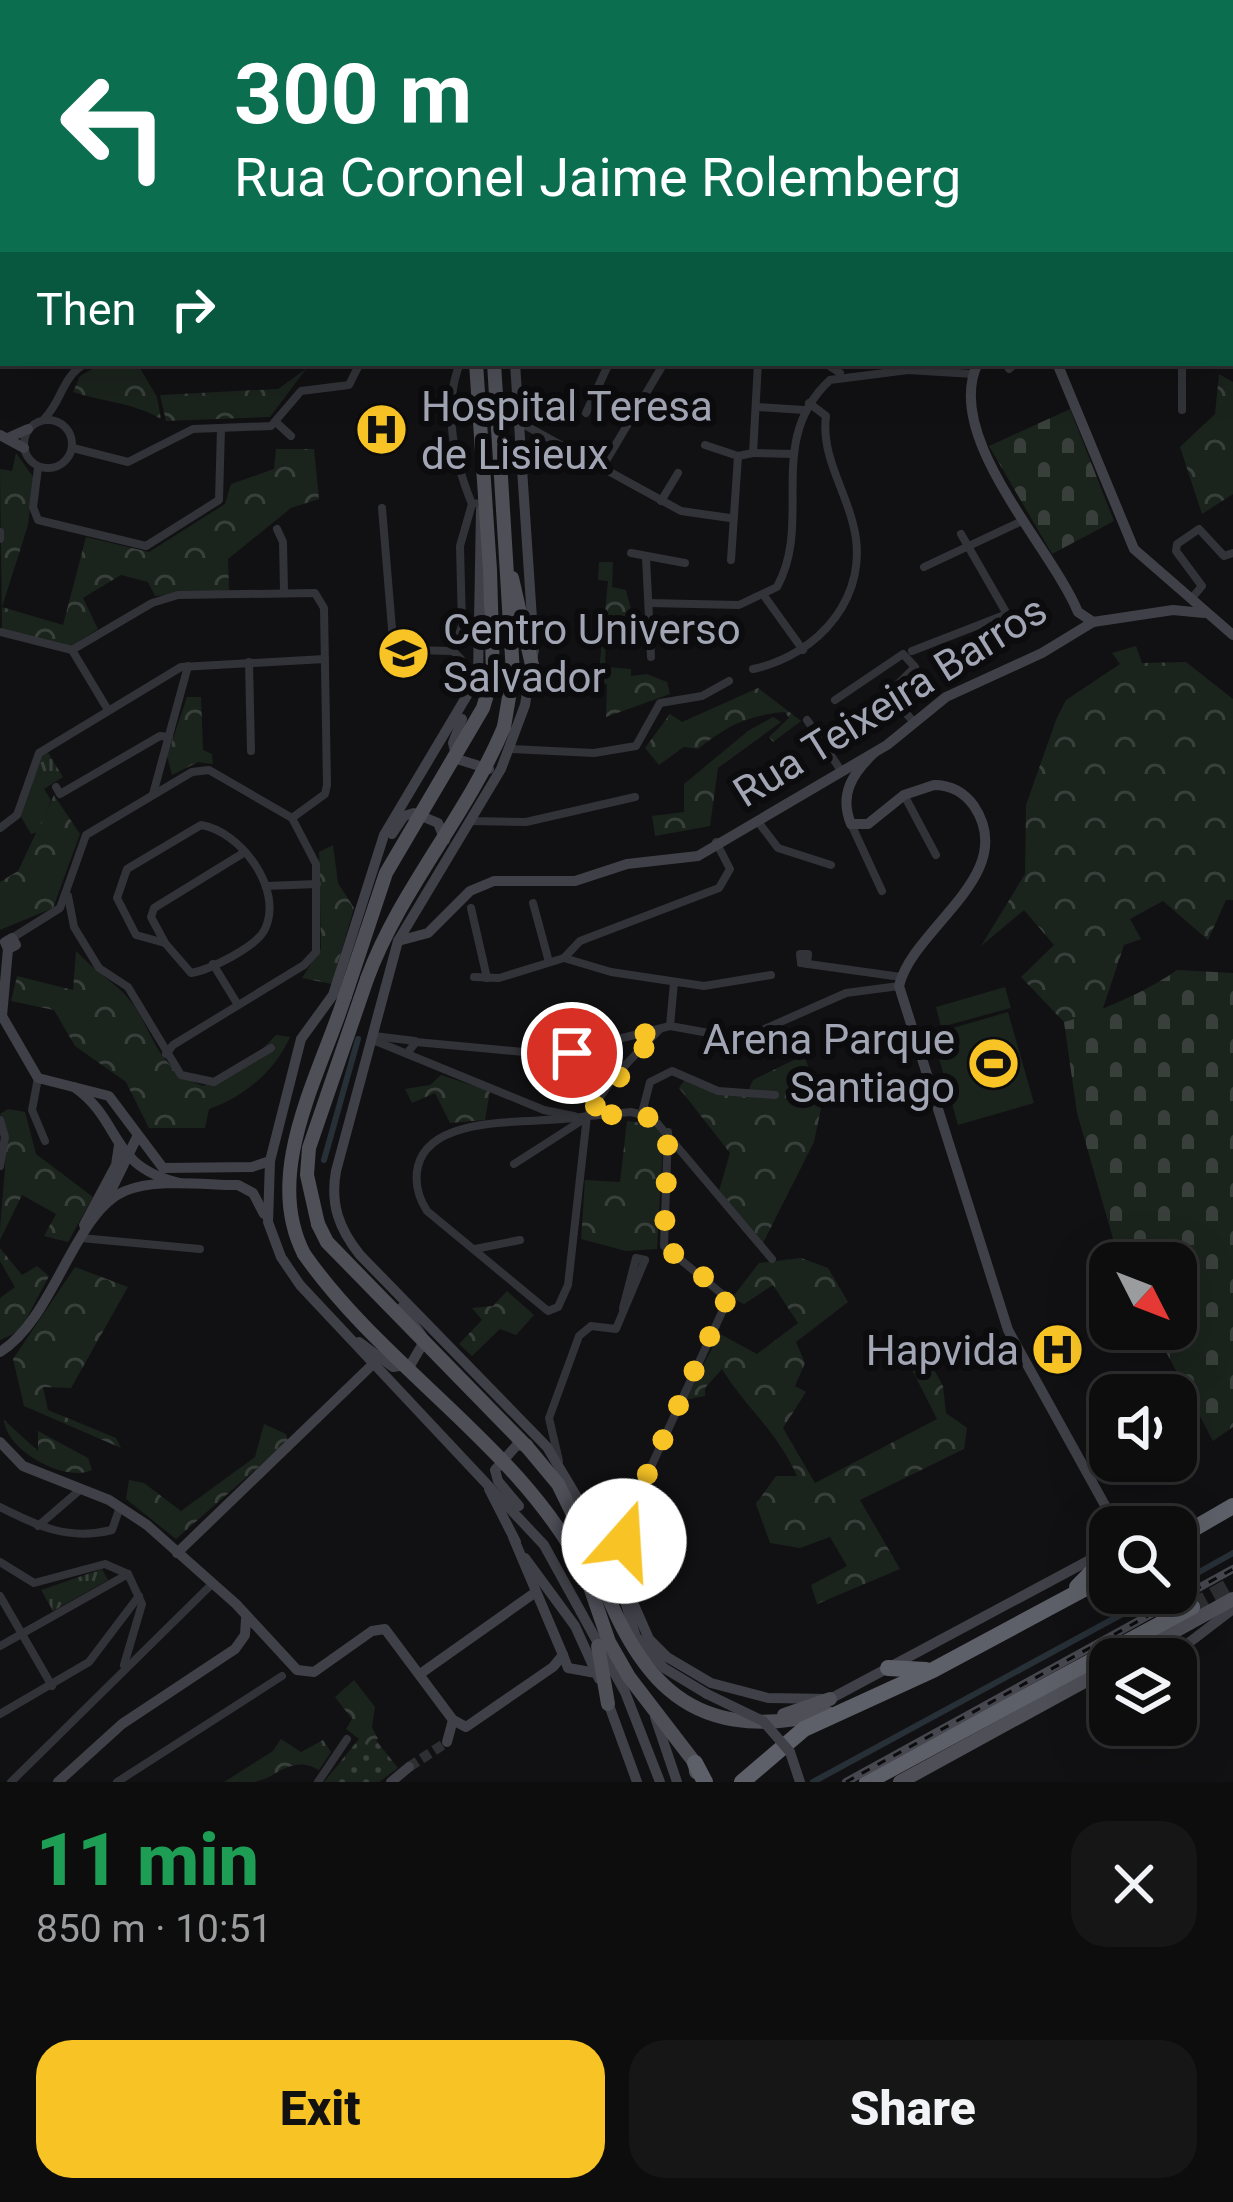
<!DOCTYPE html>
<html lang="en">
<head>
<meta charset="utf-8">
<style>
  body { margin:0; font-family:Roboto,sans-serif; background:#161617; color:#f1f3f6; height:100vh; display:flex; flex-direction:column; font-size:45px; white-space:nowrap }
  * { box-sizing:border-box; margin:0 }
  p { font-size:39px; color:#9a9c9e }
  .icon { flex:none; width:66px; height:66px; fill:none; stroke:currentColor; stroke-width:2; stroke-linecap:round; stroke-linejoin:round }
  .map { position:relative; height:1782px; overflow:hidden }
  .side { display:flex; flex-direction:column; background:#0d0d0e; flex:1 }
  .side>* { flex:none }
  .hud { position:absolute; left:0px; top:0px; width:1233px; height:366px; box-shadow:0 12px 48px #0002,0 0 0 3px #2d2d2e; background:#0b6e4f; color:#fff; overflow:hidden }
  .needle { width:78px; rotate:132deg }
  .buttons { position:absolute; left:1089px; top:1242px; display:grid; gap:24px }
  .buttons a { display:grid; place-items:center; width:108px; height:108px; border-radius:24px; background:#0d0d0e; box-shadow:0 12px 48px #0002,0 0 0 3px #2d2d2e; font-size:60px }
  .pin { position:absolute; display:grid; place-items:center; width:102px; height:102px; color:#fff; margin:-51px; border:6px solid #fff; border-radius:50%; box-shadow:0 3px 12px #0007 }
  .me { position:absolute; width:132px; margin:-66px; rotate:19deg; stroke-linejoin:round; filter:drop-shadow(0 0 9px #0008) }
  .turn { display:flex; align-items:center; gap:42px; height:252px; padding:0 36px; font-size:54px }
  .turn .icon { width:156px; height:156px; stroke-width:2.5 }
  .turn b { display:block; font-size:84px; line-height:102px }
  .then { display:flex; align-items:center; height:114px; padding:0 36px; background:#0003; gap:24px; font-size:45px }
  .round { display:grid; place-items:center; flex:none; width:126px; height:126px; border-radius:36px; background:#161617 }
  .head { display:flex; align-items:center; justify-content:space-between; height:204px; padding:0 36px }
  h1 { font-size:72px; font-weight:800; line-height:90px; color:#1e9e55 }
  .action { display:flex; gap:24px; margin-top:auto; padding:24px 36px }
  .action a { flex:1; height:138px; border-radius:36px; background:#f7c325; color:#111; font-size:48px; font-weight:800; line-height:138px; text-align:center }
  .action a+a { background:#161617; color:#f1f3f6 }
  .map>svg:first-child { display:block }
  .grass { fill:url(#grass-dots) }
  .forest { fill:url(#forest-crowns) }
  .cemetery { fill:url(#cemetery-stones) }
  .park { fill:url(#park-tufts) }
  .pitch { fill:#1b231d }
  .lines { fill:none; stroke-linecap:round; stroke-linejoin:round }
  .canal { stroke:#272f37; stroke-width:6 }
  .secondary-tunnel { stroke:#2e2f33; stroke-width:10; stroke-dasharray:10 5; stroke-linecap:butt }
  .highway-tunnel { stroke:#2e2f33; stroke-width:16; stroke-dasharray:16 8; stroke-linecap:butt }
  .street { stroke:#323338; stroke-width:8 }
  .secondary { stroke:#404148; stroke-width:10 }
  .primary { stroke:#4e4f57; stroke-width:14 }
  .highway { stroke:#5e6069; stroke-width:16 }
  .rail-casing { stroke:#47484f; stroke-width:8 }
  .rail { stroke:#0c0c0e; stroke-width:3; stroke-dasharray:9; stroke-linecap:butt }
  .secondary-bridge { stroke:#404148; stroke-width:10 }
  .primary-bridge { stroke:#4e4f57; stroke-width:14 }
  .route { stroke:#f7c325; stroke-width:21; stroke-dasharray:0 37.8 }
  .labels { text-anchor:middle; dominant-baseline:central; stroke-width:12; stroke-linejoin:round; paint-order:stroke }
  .poi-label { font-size:42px; fill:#a2a6b4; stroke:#0c0c0e; text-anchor:start }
  .street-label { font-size:42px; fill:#a2a6b4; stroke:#0c0c0e }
</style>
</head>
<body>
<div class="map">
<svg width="1233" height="1782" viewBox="0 0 1233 1782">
  <defs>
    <pattern id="grass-dots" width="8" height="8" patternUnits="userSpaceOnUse" patternTransform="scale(3)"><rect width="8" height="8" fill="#1b231d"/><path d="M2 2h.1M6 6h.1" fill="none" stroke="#39403b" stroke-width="1.8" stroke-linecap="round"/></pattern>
    <pattern id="forest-crowns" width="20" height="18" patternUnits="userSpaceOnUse" patternTransform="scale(3)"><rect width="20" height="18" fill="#1b231d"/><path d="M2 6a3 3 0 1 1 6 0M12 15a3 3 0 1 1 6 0" fill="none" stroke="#39403b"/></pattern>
    <pattern id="cemetery-stones" width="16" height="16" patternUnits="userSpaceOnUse" patternTransform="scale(3)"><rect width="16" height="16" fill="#1b231d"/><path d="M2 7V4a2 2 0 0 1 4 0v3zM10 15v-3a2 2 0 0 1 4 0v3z" fill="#39403b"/></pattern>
    <pattern id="park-tufts" width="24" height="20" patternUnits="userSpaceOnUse" patternTransform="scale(3)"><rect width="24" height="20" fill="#1b231d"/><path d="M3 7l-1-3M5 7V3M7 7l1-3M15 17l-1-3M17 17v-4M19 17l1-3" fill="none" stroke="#39403b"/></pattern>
  </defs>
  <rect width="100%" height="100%" fill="#111113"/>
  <polygon class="grass" points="367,1729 398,1768 379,1782 324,1782"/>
  <g class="forest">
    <path d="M103 363H137L157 397 161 419C135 403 104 402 73 392L80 376Z"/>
    <polygon points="306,369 270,417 166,421 160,395 278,389"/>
    <polygon points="1219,374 1233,382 1233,494 1202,514 1180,447 1215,414"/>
    <polygon points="276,449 314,449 319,499 291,508 228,559 229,590 155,596 148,582 121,575 83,598 98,629 70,647 2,630 0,469 12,471 16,453 34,478 28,525 2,607 63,625 86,537 149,552 225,504 231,484 274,469"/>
    <polygon points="599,562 613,562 612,587 626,590 632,613 616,621 620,632 606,633 605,667 631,669 631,676 647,674 667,682 670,694 606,717 607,684 598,682 608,581 598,580"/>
    <polygon points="1136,646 1142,663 1186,662 1233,699 1233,900 1226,900 1208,940 1163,901 1130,919 1141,939 1124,945 1102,1011 1064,1022 1021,977 1054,945 1024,910 981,946 1025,874 1026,805 1056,720 1066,700 1120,664 1112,653"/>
    <path d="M758 688 801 721 773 742 769 737 789 718 785 712C748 715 726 726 698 749L684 747 659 765 645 748 670 714 682 722Z"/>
    <polygon points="187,697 201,697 203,750 212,754 213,764 198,762 172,775 167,756"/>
    <polygon points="773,717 781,722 718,768 710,826 655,836 652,816 684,812 684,784 748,731"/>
    <polygon points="54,795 80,834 53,908 0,930 0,882 18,871"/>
    <polygon points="333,845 338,883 354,908 332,984 302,978 321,948 319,852"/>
    <path d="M76 951C90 966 103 975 118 988 155 1020 148 1066 203 1086L246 1066 276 1035 290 1037C275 1071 244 1097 209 1109L205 1128H149L126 1082 75 1046 54 1010 11 1001 17 976 73 990Z"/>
    <polygon points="804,1055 822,1104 814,1142 763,1243 719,1191 730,1153 679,1088 686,1078 717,1095 748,1091 753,1080"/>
    <polygon points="441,1075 490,1091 485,1120 450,1123 435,1093 412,1103 405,1089 430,1085"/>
    <path d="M8 1109 25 1112 36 1154 93 1197 68 1242 44 1236 56 1214 22 1195 0 1240C0 1199 12 1150 0 1114Z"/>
    <polygon points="627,1121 664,1126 657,1249 626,1251 581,1239 585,1180 620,1182"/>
    <polygon points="0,1248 22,1275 37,1266 49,1276 20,1331 0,1340 0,1298 15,1287 0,1261"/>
    <path d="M801 1258 828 1268 848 1302 796 1342 805 1363 795 1386 806 1392 783 1428 815 1483 937 1419 902 1350 918 1341 943 1386 946 1413 967 1428 964 1449 860 1500 900 1569 817 1604 811 1585 847 1566 830 1537 800 1548 770 1543 756 1504 776 1476H797C776 1429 748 1411 722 1369L705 1388V1396L684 1400 720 1334 757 1354 798 1323 773 1285 744 1304 732 1298 759 1263Z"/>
    <polygon points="75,1267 128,1287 71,1388 43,1387 48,1410 116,1438 121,1448 24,1406 13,1359"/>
    <polygon points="507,1291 534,1315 516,1335 500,1329 472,1356 459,1344 482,1320 472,1308 493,1306"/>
    <path d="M4 1420 38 1451V1431L88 1458 92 1470C64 1483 6 1450 4 1420Z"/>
    <polygon points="264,1424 286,1434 288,1441 176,1539 126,1499 129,1480 144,1483 181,1511 255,1457"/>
    <polygon points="354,1680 375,1707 372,1727 378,1739 367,1745 346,1729 352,1719 335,1697"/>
    <path d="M281 1739 301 1752 323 1740 331 1752 319 1770C291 1754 279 1777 254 1782 245 1782 233 1782 224 1782L273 1751Z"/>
  </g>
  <g class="cemetery">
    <polygon points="1070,409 1114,521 1052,554 989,446"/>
    <path d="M1177 970 1233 973V1427L1213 1441 1154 1329H1176V1263H1120L1077 1113 1064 1022C1099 1012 1148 991 1177 970Z"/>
  </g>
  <g class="park">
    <polygon points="0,0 238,3 3,3 0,239"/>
    <polygon points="47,751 63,777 44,789 51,800 38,832 31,834 20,815 37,760"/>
    <polygon points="102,1569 108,1580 53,1611 41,1590"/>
  </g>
  <g class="pitch">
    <polygon points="1005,987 1011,1008 941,1027 936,1007"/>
    <polygon points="1008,1012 1034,1103 958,1125 932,1034"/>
  </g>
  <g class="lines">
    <g class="canal">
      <polyline points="284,3 284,0"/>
      <polyline points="324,1160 358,1039"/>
      <polyline points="1176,1585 1233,1553"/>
      <polyline points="813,1782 1161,1593"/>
    </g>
    <polyline class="secondary-tunnel" points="409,1767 447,1742"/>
    <polyline class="highway-tunnel" points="1192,1607 1233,1584"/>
    <g class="street">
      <polyline points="331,0 331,3"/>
      <polyline points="527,0 529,3"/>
      <polyline points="1088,0 1089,3"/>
      <polyline points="385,3 387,0"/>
      <polyline points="455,3 458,0"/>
      <polyline points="505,3 505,0"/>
      <polyline points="1230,54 1233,54"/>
      <polyline points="1230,108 1233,109"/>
      <polyline points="1230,184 1233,185"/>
      <polyline points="1230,293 1233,288"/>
      <path d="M460 363C442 409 454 460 472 504"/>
      <polyline points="825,363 840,373"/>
      <polyline points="1182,363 1182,410"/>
      <polyline points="1009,369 1016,363"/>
      <polyline points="758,407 804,410"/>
      <polyline points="586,413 609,363"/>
      <path d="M44 419C63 400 61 377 86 363"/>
      <circle cx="48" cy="444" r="24"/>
      <polyline points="519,422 681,511 730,518"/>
      <polyline points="278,424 291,436"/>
      <polyline points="705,445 738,456"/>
      <polyline points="73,448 128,462 193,429 271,426 301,391 349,385 360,363"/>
      <polyline points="753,453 794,454"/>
      <polyline points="738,456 753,453 758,363"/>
      <polyline points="603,466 664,363"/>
      <polyline points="38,468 33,507 38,520 146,546 219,500 221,428"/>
      <polyline points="661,501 678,473"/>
      <polyline points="382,508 393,641 407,650 453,651"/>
      <polyline points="277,529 283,542 284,591"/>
      <polyline points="0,532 0,539"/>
      <polyline points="631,553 685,563"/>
      <polyline points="646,558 651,657"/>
      <polyline points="731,560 738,456"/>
      <polyline points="924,567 1022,521"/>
      <polyline points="765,597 803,650"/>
      <polyline points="1191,599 1202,586 1176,551 1177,544 1199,529 1224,556 1233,553"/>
      <path d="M649 603 739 605 777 587C814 520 764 441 830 380L908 370 973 374"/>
      <polyline points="0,632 72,650 152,603 178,595 315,593 324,608 327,785 325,794 292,818"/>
      <polyline points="72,650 108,710"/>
      <polyline points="912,651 1007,614 961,534"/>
      <polyline points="461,659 453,651 462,626 460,546 472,504 482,503"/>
      <polyline points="249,662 251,751"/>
      <path d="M753 669C819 655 872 595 853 524 844 487 821 455 826 416L809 403"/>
      <polyline points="835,700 903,654 915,667 888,694 914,722"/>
      <polyline points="807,720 840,769"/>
      <polyline points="511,749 594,753 636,746 660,703 702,696 729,681"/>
      <polyline points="56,787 60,794 160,736 169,737"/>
      <polyline points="153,794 188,666"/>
      <polyline points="904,795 936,855"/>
      <polyline points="470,821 526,822 635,797"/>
      <polyline points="759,823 778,848 831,865"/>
      <polyline points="851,824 882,891"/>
      <path d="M201 825C240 831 284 889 265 929 257 947 209 970 191 973L165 943 136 935 117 898 127 869Z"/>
      <polyline points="0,828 17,815 39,753 181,667 325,659"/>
      <polyline points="266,886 317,884"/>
      <polyline points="68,896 74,927 99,968 128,987 181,1075 214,1082 271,1048"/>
      <polyline points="533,903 549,962"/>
      <polyline points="471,908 487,978"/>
      <polyline points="12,938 60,908 86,835 192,772 209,770 292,818 316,864 316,952 304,965 173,1045 166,1054"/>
      <polyline points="165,943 151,917 154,908 245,852"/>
      <polyline points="564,958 611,972 704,986 771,975"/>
      <polyline points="801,963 901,977"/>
      <polyline points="801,963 800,954 808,954 807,964"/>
      <polyline points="213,964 238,1005"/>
      <polyline points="474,977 499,978 564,958 580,941 719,888 730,869 716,842"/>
      <polyline points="670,1026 674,982"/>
      <polyline points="374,1036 415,1041"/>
      <polyline points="373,1040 544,1110 574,1116"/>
      <polyline points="408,1052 416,1042 555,1055 670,1026 742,1039 846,993 899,986"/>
      <polyline points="38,1078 32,1110 45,1141"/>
      <polyline points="642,1113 650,1082 672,1071 718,1091 775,1095"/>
      <path d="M587 1116C541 1126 432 1110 418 1166 414 1183 418 1197 427 1211L548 1311 558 1307 568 1285 587 1116 614 1077 659 1030"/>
      <polyline points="589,1116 631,1112 652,1117 772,1259"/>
      <polyline points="0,1120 5,1137 0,1166"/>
      <polyline points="514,1164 581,1121"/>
      <polyline points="81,1238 200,1249"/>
      <polyline points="475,1249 520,1240"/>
      <polyline points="623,1308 636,1258 645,1260"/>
      <polyline points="559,1461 549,1418 579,1336 591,1326 616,1329 645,1260"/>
      <path d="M0 1507C38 1526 68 1541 112 1530L120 1507"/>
      <polyline points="588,1512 611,1520 632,1507"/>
      <polyline points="38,1526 81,1489"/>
      <polyline points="0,1562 34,1583 105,1564 128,1574 142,1604 124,1665"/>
      <polyline points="627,1580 624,1541 633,1506 728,1299 664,1246 668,1132"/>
      <polyline points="0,1596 52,1686"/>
      <polyline points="0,1646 128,1574"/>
      <polyline points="0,1714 89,1662 139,1596"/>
      <polyline points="11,1782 212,1584"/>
      <polyline points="117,1782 282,1676"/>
      <polyline points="318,1782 347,1739"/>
    </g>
    <g class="secondary">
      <polyline points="1153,0 1153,3"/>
      <polyline points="1164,3 1187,0"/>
      <path d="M515 363 534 649 525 705 501 769 398 941 336 1171C330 1204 339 1229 360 1255L547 1447 614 1559 649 1639 667 1657 711 1683 768 1698 830 1699 1101 1554"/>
      <path d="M978 363C942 436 1050 545 1078 612L1093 622"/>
      <polyline points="1057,363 1134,549 1233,635"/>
      <polyline points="0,435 24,448"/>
      <polyline points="10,437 28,429"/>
      <polyline points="481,510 478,677 384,835 333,995 301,1039 270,1161 268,1222 281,1257 300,1285 544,1545 625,1692 660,1782"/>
      <polyline points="462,719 453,743 457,759 489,769"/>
      <path d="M873 754C852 774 839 795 851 824H868L904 795 934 785C950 785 964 792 974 806 1020 875 913 927 899 986L1008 1330 1117 1527"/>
      <polyline points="392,834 404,816 414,813 438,823 445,840"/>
      <polygon points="12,938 16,945 8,949 5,942"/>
      <polyline points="398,941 428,933 470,891 494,881 575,881 627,864 698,856 887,745 946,697 1042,653 1093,622 1173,610 1204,613"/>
      <polyline points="8,949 2,1016 38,1078 109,1096 163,1168 252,1167 270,1161"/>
      <path d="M74 1087C124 1122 107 1166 180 1183"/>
      <polyline points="107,1199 137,1137"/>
      <polyline points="84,1225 116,1165 119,1145"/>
      <polyline points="359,1342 393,1367 411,1364 425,1340 402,1307"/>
      <path d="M0 1352C54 1319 74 1212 125 1191 156 1178 205 1185 238 1185L253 1193 264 1214"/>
      <polyline points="0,1442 23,1466 109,1500 147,1525 236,1604 297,1670 314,1672 372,1631 385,1629 453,1720 466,1727 553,1667 563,1655 513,1537"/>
      <polyline points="489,1489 516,1542"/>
      <polyline points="519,1506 498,1481 495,1470 516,1446 528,1444"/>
      <polyline points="177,1553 372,1365"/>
      <polyline points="525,1558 575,1626 599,1679"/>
      <polyline points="621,1588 635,1634"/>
      <polyline points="632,1632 664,1668 707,1694"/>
      <polyline points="563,1655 568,1668 596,1673"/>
      <polyline points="1139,1659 1182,1648 1233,1609"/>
      <polyline points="420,1674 533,1594"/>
      <polyline points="606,1697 637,1782"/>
      <polyline points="655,1717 677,1782"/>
      <polyline points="447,1742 453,1720"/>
      <polyline points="790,1752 800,1782"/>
      <polyline points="58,1782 122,1724 235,1649 245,1635 246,1619"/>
      <polyline points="391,1782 409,1767"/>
    </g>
    <g class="primary">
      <polyline points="252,3 253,0"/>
      <polyline points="296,3 297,0"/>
      <polyline points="314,3 315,0"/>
      <polyline points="0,245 3,244"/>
      <polyline points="0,278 3,276"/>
      <polyline points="476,363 490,570"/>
      <polyline points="494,363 513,673 504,727"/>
      <polyline points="512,578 532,665"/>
      <polyline points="318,1224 307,1175 309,1148 367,979"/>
      <path d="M304 1254C262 1173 320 1075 345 996"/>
      <path d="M588 1545C633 1671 679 1749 828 1713"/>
      <polyline points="586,1575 609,1642 629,1677 695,1763 696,1772"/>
      <polyline points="598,1646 608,1704"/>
      <polyline points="1124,1659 1233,1599"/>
      <polyline points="784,1715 830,1699"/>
      <polyline points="900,1782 1110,1667"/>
    </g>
    <g class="highway">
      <polyline points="1150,1524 1193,1529"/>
      <polyline points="1176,1539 1233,1506"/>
      <polyline points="1077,1587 1110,1553"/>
      <polyline points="888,1668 926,1670"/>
      <polyline points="695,1763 705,1782"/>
      <polyline points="742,1782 804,1729 933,1670 1110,1575"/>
      <polyline points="867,1782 1192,1607"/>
    </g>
    <defs>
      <polyline id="rail" points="846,1782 1233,1569"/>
    </defs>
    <use href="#rail" class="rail-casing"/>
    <use href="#rail" class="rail"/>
    <polyline class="secondary-bridge" points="707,1694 763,1721 790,1752"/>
    <g class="primary-bridge">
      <path d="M367 979C400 889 467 816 504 727"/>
      <polyline points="345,996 386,873 483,708 493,675 490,570"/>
      <polyline points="318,1224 327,1242 528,1448 558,1484 588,1545"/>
      <path d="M304 1254C385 1370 522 1447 586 1575"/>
    </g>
  </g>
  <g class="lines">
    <polyline class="route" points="572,1053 659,1030 587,1116 642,1113 668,1132 664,1246 728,1296 633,1506 624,1541"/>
  </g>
  <defs>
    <symbol id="hospital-disc" viewBox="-11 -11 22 22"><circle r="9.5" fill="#f7c325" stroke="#0c0c0e"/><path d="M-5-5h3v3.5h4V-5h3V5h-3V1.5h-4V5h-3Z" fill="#111"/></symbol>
    <symbol id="university-disc" viewBox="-11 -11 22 22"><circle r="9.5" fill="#f7c325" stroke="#0c0c0e"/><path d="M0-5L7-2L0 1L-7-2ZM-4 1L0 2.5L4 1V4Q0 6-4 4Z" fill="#111"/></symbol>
    <symbol id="stadium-disc" viewBox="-11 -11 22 22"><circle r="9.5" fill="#f7c325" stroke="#0c0c0e"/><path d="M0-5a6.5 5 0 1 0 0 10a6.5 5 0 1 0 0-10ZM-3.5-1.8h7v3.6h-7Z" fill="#111"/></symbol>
  </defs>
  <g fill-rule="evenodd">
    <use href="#hospital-disc" x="352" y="400" width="59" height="59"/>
    <use href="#university-disc" x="374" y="624" width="59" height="59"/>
    <use href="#stadium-disc" x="964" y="1034" width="59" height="59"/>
    <use href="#hospital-disc" x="1028" y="1320" width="59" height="59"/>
  </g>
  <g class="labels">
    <g class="poi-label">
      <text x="421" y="406">Hospital Teresa<tspan x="421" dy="48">de Lisieux</tspan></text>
      <text x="443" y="629">Centro Universo<tspan x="443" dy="48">Salvador</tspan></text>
      <text x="955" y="1039" text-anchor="end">Arena Parque<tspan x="955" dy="48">Santiago</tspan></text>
      <text x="1019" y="1350" text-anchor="end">Hapvida</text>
    </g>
    <g class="street-label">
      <text transform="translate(890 701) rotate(-32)">Rua Teixeira Barros</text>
    </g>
  </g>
</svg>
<div class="buttons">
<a><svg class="needle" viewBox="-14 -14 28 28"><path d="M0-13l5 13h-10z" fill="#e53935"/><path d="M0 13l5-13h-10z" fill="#9a9c9e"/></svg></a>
<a><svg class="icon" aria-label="sound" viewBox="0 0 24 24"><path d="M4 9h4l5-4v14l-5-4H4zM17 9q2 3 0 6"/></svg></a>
<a><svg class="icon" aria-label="search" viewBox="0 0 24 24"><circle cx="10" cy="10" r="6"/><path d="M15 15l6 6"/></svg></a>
<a><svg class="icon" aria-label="layers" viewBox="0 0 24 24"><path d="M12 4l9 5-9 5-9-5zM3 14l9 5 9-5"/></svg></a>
</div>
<div class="pin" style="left:572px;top:1053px;background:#d93025"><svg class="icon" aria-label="arrive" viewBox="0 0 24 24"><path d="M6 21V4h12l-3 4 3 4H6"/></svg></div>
<svg class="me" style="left:624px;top:1541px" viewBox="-20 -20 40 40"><circle r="19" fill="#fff"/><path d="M0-13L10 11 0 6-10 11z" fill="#f7c325"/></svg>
<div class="hud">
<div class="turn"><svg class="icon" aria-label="left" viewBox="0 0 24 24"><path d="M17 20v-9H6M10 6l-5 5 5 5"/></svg><div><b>300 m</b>Rua Coronel Jaime Rolemberg</div></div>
<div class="then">Then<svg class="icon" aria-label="right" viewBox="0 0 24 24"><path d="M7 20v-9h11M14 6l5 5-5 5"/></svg></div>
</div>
</div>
<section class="side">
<div class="head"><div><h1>11 min</h1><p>850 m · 10:51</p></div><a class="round"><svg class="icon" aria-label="close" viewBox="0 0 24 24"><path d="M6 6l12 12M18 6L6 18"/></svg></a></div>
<div class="action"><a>Exit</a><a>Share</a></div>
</section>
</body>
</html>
